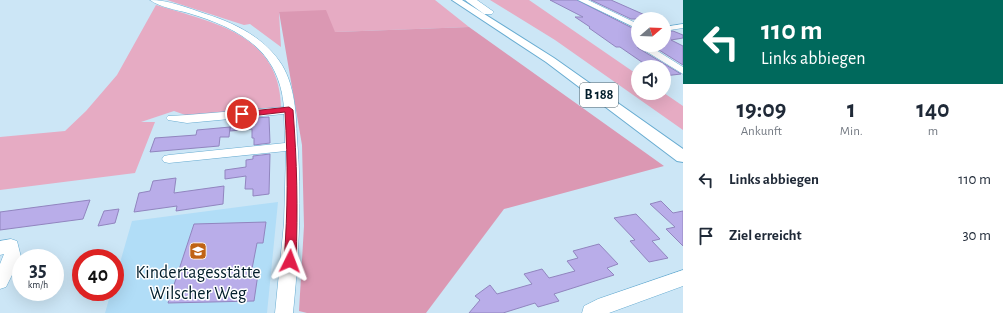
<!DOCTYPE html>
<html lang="de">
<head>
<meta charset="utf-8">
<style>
  body { margin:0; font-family:"Alegreya Sans",sans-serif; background:#f2f2f3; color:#1f2937; height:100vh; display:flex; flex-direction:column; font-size:15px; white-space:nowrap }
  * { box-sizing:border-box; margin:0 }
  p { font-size:13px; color:#747a83 }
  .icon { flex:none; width:22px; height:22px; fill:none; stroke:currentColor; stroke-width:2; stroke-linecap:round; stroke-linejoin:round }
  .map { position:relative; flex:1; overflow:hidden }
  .details { display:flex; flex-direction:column; background:#fff; width:320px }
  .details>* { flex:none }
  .top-card { background:#00695c; color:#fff; overflow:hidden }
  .needle { width:26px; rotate:71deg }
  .controls { position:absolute; left:631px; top:12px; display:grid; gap:8px }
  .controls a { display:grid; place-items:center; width:40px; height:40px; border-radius:50%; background:#fff; box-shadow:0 4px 16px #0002; font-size:20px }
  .speed { position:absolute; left:12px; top:249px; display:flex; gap:8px; font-size:20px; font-weight:700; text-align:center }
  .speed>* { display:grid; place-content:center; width:52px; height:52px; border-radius:50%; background:#fff; box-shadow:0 4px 16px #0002; line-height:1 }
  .speed small { font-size:10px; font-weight:400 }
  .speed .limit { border:6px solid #d22; background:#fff; color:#111 }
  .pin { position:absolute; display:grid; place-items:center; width:34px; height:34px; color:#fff; margin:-17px; border:2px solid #fff; border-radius:50%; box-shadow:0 1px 4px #0007 }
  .me { position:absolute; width:44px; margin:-22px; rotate:3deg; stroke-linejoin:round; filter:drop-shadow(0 0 3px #0008) }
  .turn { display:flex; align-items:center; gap:14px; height:84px; padding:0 12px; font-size:18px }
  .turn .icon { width:52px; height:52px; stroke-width:2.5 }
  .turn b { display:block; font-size:28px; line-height:34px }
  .eta { display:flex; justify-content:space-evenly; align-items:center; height:68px; text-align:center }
  .eta b { font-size:24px; font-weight:700; line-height:28px }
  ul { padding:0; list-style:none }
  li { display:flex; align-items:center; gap:12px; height:56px; padding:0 12px }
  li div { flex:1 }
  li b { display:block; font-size:15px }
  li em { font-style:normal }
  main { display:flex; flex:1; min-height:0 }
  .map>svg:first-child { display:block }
  .built { fill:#b1ddf7 }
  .green { fill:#e6abc3 }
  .forest { fill:#db98b3 }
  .building { fill:#b9ade9; stroke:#9185bf }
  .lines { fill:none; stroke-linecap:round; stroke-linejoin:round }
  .minor-casing { stroke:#68acd1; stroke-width:1 }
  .major-casing { stroke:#68acd1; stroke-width:2 }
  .highway-casing { stroke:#68acd1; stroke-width:1 }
  .minor { fill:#fff; fill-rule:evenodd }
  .major { fill:#fff; fill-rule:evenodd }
  .highway { fill:#fff; fill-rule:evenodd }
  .route { fill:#e11d48; stroke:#92132f }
  .labels { text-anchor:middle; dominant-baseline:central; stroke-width:3; stroke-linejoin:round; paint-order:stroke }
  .shield { fill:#fff; stroke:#4d606a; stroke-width:1 }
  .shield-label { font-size:14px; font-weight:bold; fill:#011c2a }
  .near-poi-label { font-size:18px; fill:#011c2a; stroke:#fff }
</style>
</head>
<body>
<main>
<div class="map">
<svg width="683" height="313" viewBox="0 0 683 313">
  <rect width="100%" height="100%" fill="#cce6f6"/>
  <polygon class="built" points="278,202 267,313 105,313 111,292 115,292 115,280 132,221"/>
  <g class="green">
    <polygon points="167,0 435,0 469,27 335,32 279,12 281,47 250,24 244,25"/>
    <polygon points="490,0 529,0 638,75 638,93 664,93 683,106 683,130 555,40"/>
    <path d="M156 5C213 23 280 33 281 108L191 117 174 111 141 122H155L135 173 0 190V137L65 131 86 111 117 75Z"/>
  </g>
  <polygon class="forest" points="326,10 335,32 469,27 664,166 504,209 426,313 307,313 299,311 304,226 302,145 279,12"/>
  <g class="building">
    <polygon points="550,0 577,0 638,31 638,43 637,44 638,48 681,74 664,76 664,67 649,67 620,47 616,47 589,28 590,27 575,17 583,17"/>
    <polygon points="591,0 611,0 654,19 631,19"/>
    <polygon points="673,31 683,35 683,38 671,40 683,46 683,65 651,45 664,45 664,32"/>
    <polygon points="269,117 270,143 254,145 254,138 252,138 252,129 230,131 231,120"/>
    <polygon points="230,127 229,137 220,137 219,146 150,152 155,138 196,135 197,130"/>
    <polygon points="270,154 269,194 253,196 253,189 245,189 246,176 225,179 225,170 246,167 246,160 253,159 253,156"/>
    <polygon points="176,178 174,193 224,186 223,204 176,211 177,206 134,212 139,193 150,191 153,181"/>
    <polygon points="90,200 83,219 0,230 0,212"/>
    <polygon points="661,201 673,213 683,211 683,246 666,229 675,227 650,204"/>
    <polygon points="119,209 115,223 98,226 104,211"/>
    <polygon points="636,214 660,239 652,241 668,258 649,262 630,241 635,240 614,218"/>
    <polygon points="266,222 263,243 257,243 251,274 258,274 254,301 168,303 194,224"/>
    <polygon points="599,244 618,264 607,268 614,275 554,294 559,301 538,307 535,303 503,313 469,313 480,300 475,296 490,285 497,294 532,284 524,274 542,269 549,278 575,271 567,261 578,258 573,251"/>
  </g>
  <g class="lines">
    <defs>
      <g id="minor">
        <path d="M150 0C169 0 188 8 206 14 235 23 265 38 282 65 295 87 296 113 297 138 302 196 299 255 293 313H275L284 223 286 151 169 163 164 162 162 159 164 156 169 155 285 143 284 114 187 123 168 120 166 118 168 116 187 115 284 107C279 49 238 28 188 13 177 10 159 7 150 0Z"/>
        <polygon points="578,0 588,0 638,24 638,29"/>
        <polygon points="683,24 683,28 664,31 664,27"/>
        <polygon points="638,44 648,45 683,67 683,74 639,47"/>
        <polygon points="11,239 17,241 21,257 6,287 0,289 0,264 4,254 0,255 0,241"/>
        <polygon points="683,270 683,286 609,313 582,313 584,306 598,299"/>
      </g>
      <polygon id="major" points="452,0 462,0 554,58 683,149 683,162 677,161 546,62"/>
      <polygon id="highway" points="465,0 477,0 494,12 492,14 484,14"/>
    </defs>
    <use href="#minor" class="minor-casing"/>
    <use href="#major" class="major-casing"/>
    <use href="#highway" class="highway-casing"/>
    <use href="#minor" class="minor"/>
    <use href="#major" class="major"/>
    <use href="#highway" class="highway"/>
  </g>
  <path class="route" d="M289 107 293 110C297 161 298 209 296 261L294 264 290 266 286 264 284 261C288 211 288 162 285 112L242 117 238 114 242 112Z"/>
  <defs>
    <symbol id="school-square" viewBox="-11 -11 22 22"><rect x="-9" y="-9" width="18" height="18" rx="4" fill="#c06314" stroke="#fff"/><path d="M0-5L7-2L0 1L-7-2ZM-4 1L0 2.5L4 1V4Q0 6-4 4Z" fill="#fff"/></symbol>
  </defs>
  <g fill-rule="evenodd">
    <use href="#school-square" x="188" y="241" width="20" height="20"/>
  </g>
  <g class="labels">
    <rect class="shield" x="580" y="83" width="38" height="24" rx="3"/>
    <g class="shield-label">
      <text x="599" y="95">B 188</text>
    </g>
    <g class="near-poi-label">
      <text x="198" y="273">Kindertagesstätte<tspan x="198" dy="21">Wilscher Weg</tspan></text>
    </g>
  </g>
</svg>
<div class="controls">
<a><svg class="needle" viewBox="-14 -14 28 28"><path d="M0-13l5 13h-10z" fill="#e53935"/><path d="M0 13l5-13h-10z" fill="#747a83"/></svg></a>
<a><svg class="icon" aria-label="sound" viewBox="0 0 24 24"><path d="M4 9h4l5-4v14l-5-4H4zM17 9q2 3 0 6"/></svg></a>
</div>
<div class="speed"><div>35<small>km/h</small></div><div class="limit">40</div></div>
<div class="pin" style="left:242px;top:114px;background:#d93025"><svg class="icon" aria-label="arrive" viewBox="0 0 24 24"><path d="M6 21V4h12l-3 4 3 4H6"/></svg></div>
<svg class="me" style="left:290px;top:261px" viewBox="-20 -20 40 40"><path d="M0-17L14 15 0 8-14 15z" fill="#e11d48" stroke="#fff" stroke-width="4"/></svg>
</div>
<section class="details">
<div class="top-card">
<div class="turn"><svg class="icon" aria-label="left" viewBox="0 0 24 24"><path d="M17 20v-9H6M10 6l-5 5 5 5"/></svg><div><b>110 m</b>Links abbiegen</div></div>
</div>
<div class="eta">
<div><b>19:09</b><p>Ankunft</p></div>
<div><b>1</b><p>Min.</p></div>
<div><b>140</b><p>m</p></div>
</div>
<ul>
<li><svg class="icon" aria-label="left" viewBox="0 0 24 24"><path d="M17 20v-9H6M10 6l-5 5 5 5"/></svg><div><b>Links abbiegen</b></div><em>110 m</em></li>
<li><svg class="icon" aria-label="arrive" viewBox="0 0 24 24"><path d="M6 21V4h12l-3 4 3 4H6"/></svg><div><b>Ziel erreicht</b></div><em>30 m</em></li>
</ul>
</section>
</main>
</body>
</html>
